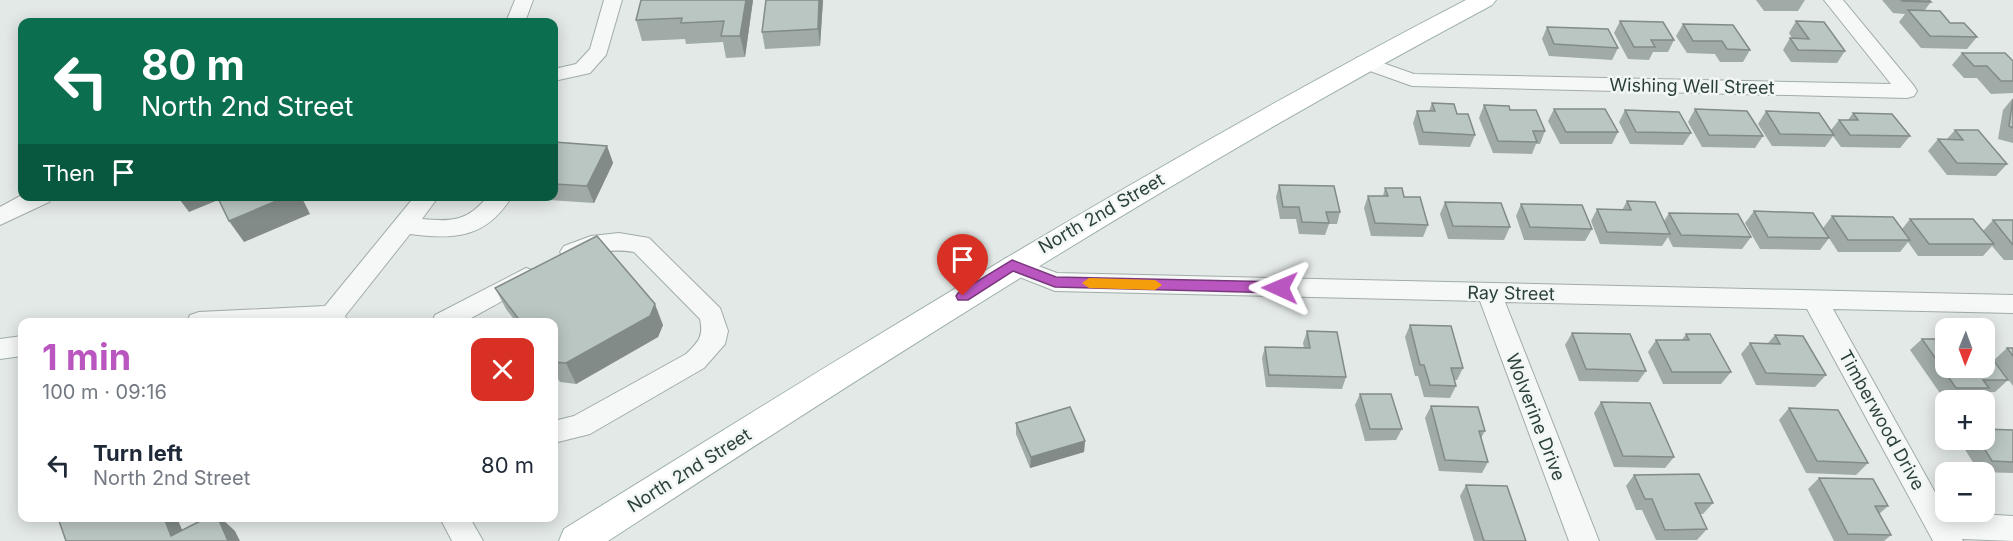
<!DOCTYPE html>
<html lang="en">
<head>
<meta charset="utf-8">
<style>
  body { margin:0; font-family:Inter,sans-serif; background:#f2f2f3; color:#1f2937; height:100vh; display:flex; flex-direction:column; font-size:22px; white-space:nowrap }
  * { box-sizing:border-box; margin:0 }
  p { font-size:20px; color:#747a83 }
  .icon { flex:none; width:33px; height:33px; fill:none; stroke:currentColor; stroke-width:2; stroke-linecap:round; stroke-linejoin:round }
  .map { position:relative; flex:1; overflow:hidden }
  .details { position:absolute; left:18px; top:318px; width:540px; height:204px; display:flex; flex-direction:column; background:#fff; border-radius:12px; box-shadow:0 3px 15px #0003 }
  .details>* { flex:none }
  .banner { position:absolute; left:18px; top:18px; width:540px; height:183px; border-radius:12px; box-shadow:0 3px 15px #0003; background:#0b6e4f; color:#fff; overflow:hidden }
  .needle { width:39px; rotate:181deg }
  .fabs { position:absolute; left:1935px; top:318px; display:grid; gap:12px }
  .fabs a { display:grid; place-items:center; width:60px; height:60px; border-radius:12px; background:#fff; box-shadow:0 3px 15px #0003; font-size:30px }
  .pin { position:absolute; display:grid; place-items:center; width:51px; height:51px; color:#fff; margin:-62px -26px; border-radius:50% 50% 50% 0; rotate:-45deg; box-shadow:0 0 6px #0007 }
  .pin .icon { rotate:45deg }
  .me { position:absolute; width:66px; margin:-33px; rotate:271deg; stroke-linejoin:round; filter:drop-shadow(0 0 4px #0008) }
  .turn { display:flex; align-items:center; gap:21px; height:126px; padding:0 24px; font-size:27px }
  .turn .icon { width:78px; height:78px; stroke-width:2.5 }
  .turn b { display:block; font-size:42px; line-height:51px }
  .then { display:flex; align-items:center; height:57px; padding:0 24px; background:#0003; gap:12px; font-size:22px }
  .round { display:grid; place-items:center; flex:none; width:63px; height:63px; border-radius:12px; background:#f2f2f3 }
  .head { display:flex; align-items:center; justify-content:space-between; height:102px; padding:0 24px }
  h1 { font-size:36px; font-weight:700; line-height:45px; color:#ba56c0 }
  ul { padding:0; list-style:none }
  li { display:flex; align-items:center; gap:18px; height:90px; padding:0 24px }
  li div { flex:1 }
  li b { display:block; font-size:22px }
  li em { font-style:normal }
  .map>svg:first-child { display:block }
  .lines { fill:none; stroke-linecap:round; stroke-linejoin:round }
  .minor-casing { stroke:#a1aca9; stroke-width:2 }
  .major-casing { stroke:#a1b2ad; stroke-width:2 }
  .minor { fill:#f5f8f7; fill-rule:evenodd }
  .major { fill:#fff; fill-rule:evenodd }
  .wall { fill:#a0aaa7 }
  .shaded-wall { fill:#828b88 }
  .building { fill:#bac6c2; stroke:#828b88; stroke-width:1.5 }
  .route { fill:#ba56c0; stroke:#79387d; stroke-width:1.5 }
  .slow { fill:#f59e0b }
  .labels { text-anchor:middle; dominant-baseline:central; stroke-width:5; stroke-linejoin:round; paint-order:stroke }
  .street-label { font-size:18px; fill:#2c403a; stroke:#f2f7f5 }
</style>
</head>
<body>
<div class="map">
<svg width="2013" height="541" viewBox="0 0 2013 541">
  <rect width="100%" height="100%" fill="#e3e9e7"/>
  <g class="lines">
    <defs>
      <g id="minor">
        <polygon points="515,0 533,0 525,22 506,22"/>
        <polygon points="604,0 622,0 606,55 590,73 554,81 554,69 576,64 590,49"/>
        <polygon points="1824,0 1843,0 1914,86 1917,91 1914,96 1907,98 1412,86 1356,66 1353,62 1356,58 1363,56 1414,74 1891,84"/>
        <polygon points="22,195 52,196 49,202 0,225 0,207"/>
        <path d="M415 196H439L422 219C453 222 468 221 488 196H512C487 238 454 240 410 234L345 316 348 322H187L190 315 199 312 325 306Z"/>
        <path d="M619 233 649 238 720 308 728 331 725 344 704 368 590 434 554 443V421L574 416 686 354C698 342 704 337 700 319L634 252C621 250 609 250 596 253 584 255 576 262 564 258L560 252 564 246 591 236Z"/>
        <polygon points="1012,256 1057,273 2013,295 2013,313 1833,309 1946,512 2013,516 2013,541 1962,539 1963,541 1933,541 1807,309 1505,302 1599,541 1569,541 1480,301 1055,291 1004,271 1000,265 1004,259"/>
        <polygon points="526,268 535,271 538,277 535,283 464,322 432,322 435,315"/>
        <polygon points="22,336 22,356 0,359 0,339"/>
        <polygon points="440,518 470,518 483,541 452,541"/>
      </g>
      <path id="major" d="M1466 0H1496L1492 5C1186 168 898 352 608 541H559L564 529C860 345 1156 161 1466 0Z"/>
    </defs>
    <use href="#minor" class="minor-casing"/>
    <use href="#major" class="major-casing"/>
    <use href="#minor" class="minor"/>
    <use href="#major" class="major"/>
  </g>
  <g class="wall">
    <polygon points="753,0 745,57 726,58 723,42 686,44 685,39 642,41 636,20"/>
    <polygon points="823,0 820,46 765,49 762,32"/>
    <polygon points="1756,0 1805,0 1798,11 1764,11"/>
    <polygon points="1882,0 1929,0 1931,2 1924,11 1950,23 1977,37 1967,49 1921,48 1899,22 1905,14 1893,13"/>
    <polygon points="1620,21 1674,40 1668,52 1653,52 1649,60 1628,59 1614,33"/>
    <polygon points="1796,21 1845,51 1837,63 1791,62 1783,50 1790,38 1792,38 1789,33"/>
    <polygon points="1683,24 1750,50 1743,62 1720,62 1715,54 1687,53 1676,36"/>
    <polygon points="1547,27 1618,48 1612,60 1549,56 1542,39"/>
    <polygon points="1962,53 2013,61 2013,93 1991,94 1977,78 1964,78 1952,65"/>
    <polygon points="2013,98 2013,143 1998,139 2003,110"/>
    <polygon points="1432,103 1457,114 1475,135 1470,147 1419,145 1413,123 1417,111 1429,111"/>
    <polygon points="1484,105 1510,110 1545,131 1540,144 1536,144 1532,154 1493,153 1479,118"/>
    <polygon points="1554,109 1618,132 1612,144 1560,144 1548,121"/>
    <polygon points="1695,109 1763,136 1755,148 1702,147 1688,122"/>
    <polygon points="1625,110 1691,133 1683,145 1630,144 1619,122"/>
    <polygon points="1766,111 1831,130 1839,120 1848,120 1853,113 1910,136 1900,148 1841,147 1833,136 1825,147 1772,146 1758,124"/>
    <polygon points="1955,130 2007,164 1996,176 1947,175 1928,151 1938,139 1947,139"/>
    <polygon points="554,142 607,146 613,163 594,203 518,198 517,196 554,196"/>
    <polygon points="1279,185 1340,212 1337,224 1329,224 1325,235 1299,234 1296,219 1280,219 1276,197"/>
    <polygon points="1385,188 1404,197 1428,225 1423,237 1371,236 1364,208 1368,196 1383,196"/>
    <polygon points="1627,201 1664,221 1669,213 1751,237 1742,249 1673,247 1668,237 1662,246 1600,244 1591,221 1597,209 1622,210"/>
    <polygon points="1445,202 1510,227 1504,240 1448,239 1440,214"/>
    <polygon points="1521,204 1592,229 1585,241 1524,240 1516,216"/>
    <polygon points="1754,211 1823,228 1832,216 1902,229 1910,219 1983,231 1993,220 2013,220 2013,260 2004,260 1992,246 1983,256 1918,256 1908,242 1900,252 1838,252 1829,238 1820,250 1760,249 1745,223"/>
    <polygon points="495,288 663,325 658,337 576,384 560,382 554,373 554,322 516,322 506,309"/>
    <polygon points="1410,325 1463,368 1457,380 1454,380 1456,386 1450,398 1424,397 1418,376 1415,376 1405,337"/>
    <polygon points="1307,331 1346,377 1342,389 1266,387 1262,358 1265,347 1304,348 1303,343"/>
    <polygon points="1572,333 1646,371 1638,382 1579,381 1565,345"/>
    <polygon points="1686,334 1731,372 1721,384 1663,384 1648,352 1656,340 1682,340"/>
    <polygon points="1775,335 1826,375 1815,387 1756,385 1741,354 1750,343 1768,343"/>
    <polygon points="1922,339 1946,368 2008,380 1995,392 1984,392 1976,399 1944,399 1910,350"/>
    <polygon points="2007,348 2013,348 2013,386 1994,360"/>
    <polygon points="1360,394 1402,429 1396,440 1365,441 1355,405"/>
    <polygon points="1601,402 1674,457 1665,468 1614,467 1594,413"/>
    <polygon points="1431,406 1485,431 1481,438 1488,462 1482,473 1439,471 1425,418"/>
    <polygon points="1789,408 1868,463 1856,475 1806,473 1779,420"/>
    <polygon points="1016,423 1085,441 1084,452 1030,468 1016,434"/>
    <polygon points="2013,430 2013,473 1979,472 1959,440 1979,440"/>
    <polygon points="1634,475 1713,503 1703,514 1700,514 1707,529 1697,540 1656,540 1642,510 1636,510 1626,486"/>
    <polygon points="1819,478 1888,506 1879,514 1891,535 1884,541 1834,541 1808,489"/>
    <polygon points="1466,485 1526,541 1474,541 1460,496"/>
  </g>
  <g class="shaded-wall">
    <polygon points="746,0 753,0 745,57 740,36"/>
    <polygon points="819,0 823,0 820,46 818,29"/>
    <polygon points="607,146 613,163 594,203 587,186"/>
    <polygon points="177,196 222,196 223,198 189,212"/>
    <polygon points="288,196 301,196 310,214 244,242 229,221"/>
    <polygon points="655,304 663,325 658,337 576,384 566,363"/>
    <polygon points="1085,441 1084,452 1030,468 1031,457"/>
    <polygon points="164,518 177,518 187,541 171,536"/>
    <polygon points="218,518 221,518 235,531 240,541 228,541"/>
  </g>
  <g class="building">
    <polygon points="641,0 746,0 740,36 721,36 724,21 681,23 682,18 636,20"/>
    <polygon points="766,0 819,0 818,29 762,32"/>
    <polygon points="1901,0 1929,0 1931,2 1902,1"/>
    <polygon points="1908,10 1940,11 1950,23 1964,23 1977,37 1930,36"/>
    <polygon points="1620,21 1663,22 1674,40 1651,40 1655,47 1634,47"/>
    <polygon points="1796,21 1824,22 1845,51 1798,50 1790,38 1809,39"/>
    <polygon points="1683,24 1733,25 1750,50 1727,49 1722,41 1693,41"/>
    <polygon points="1547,27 1608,29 1618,48 1554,44"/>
    <polygon points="1962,53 2005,53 2013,61 2013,81 2001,81 1987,66 1974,66"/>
    <polygon points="2013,99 2013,128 2009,126"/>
    <polygon points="1432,103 1454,104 1457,114 1468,114 1475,135 1423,132 1417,111 1435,111"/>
    <polygon points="1484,105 1509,106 1510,110 1536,110 1545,131 1533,131 1537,142 1498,141"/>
    <polygon points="1554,109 1605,109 1618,132 1566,132"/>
    <polygon points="1695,109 1747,111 1763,136 1709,135"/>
    <polygon points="1625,110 1679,112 1691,133 1636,132"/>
    <polygon points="1766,111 1819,113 1834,135 1780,134"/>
    <polygon points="1853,113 1892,114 1910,136 1850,135 1839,120 1858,120"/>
    <polygon points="1955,130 1978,130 2007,164 1957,163 1938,139 1963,140"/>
    <polygon points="554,142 607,146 587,186 554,184"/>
    <polygon points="1279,185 1334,186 1340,212 1326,212 1329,223 1302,222 1299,207 1283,207"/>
    <polygon points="1385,188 1402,188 1404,197 1420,197 1428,225 1375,223 1368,196 1388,196"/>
    <polygon points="217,196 288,196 229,221"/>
    <polygon points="1627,201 1655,202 1670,234 1607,232 1597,209 1631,210"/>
    <polygon points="1445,202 1501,203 1510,227 1453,226"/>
    <polygon points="1521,204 1582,205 1592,229 1530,227"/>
    <polygon points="1754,211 1813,213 1829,238 1768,237"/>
    <polygon points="1669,213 1738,214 1751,237 1681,235"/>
    <polygon points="1832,216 1893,217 1910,240 1848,240"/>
    <polygon points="1910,219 1973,219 1994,244 1929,244"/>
    <polygon points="1993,220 2013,220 2013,245"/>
    <polygon points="597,236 655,304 650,316 566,363 554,362 554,322 521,322 495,288"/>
    <polygon points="1410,325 1451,326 1463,368 1451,368 1456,386 1430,385 1424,365 1420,365"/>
    <polygon points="1307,331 1337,332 1346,377 1269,375 1265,347 1310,348"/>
    <polygon points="1572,333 1630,334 1646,371 1586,369"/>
    <polygon points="1686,334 1710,334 1731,372 1672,372 1656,340 1689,340"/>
    <polygon points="1775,335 1803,336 1826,375 1766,373 1750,343 1780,344"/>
    <polygon points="1922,339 1946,339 1946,368 1984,368 1984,350 1986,350 2008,380 1983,380 1989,388 1956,388"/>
    <polygon points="2007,348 2013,348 2013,356"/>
    <polygon points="1360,394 1391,394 1402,429 1370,429"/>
    <polygon points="1601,402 1650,403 1674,457 1623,456"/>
    <polygon points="1431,406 1478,407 1485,431 1479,431 1488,462 1445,460"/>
    <polygon points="1070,407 1085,441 1031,457 1016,423"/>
    <polygon points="1789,408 1838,410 1868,463 1817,461"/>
    <polygon points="1984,429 2013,430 2013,462 1992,461 1979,440 1984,440"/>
    <polygon points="1699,474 1713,503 1695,503 1707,529 1665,530 1652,499 1645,499 1634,475"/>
    <polygon points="1819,478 1873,479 1888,506 1875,506 1891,535 1848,534"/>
    <polygon points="1466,485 1507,486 1526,541 1484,541"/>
    <polygon points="58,518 164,518 171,536 206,518 218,518 228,541 66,541"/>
  </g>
  <polygon class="route" points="1012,260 1056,277 1280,282 1287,288 1280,293 1055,287 1013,271 968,300 958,300 956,296 958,293"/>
  <polygon class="slow" points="1089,278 1155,280 1162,285 1155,290 1089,288 1082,283"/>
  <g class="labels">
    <g class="street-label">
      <text transform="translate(1692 86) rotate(1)">Wishing Well Street</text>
      <text transform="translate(1101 213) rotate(-30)">North 2nd Street</text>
      <text transform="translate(1511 293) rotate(1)">Ray Street</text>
      <text transform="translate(1536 417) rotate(69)">Wolverine Drive</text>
      <text transform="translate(1882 420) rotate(61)">Timberwood Drive</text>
      <text transform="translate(689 470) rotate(-32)">North 2nd Street</text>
    </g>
  </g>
</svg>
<div class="fabs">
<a><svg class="needle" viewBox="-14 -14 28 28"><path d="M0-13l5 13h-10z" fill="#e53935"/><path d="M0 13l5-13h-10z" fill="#747a83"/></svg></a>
<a>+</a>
<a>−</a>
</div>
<div class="pin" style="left:963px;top:296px;background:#d93025"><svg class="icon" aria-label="arrive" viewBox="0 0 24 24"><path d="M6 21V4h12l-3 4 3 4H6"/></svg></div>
<svg class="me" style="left:1280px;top:288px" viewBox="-20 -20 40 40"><path d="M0-17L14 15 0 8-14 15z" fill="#ba56c0" stroke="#fff" stroke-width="4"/></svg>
<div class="banner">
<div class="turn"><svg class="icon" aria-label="left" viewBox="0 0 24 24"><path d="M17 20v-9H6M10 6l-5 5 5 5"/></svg><div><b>80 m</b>North 2nd Street</div></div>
<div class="then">Then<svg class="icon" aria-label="arrive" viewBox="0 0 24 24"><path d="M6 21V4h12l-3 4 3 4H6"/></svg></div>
</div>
<section class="details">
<div class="head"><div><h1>1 min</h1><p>100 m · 09:16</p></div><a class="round" style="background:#d93025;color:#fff"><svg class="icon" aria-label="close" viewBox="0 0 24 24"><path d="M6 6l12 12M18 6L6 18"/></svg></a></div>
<ul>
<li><svg class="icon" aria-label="left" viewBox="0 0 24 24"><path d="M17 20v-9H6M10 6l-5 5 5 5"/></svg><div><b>Turn left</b><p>North 2nd Street</p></div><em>80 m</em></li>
</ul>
</section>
</div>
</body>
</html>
